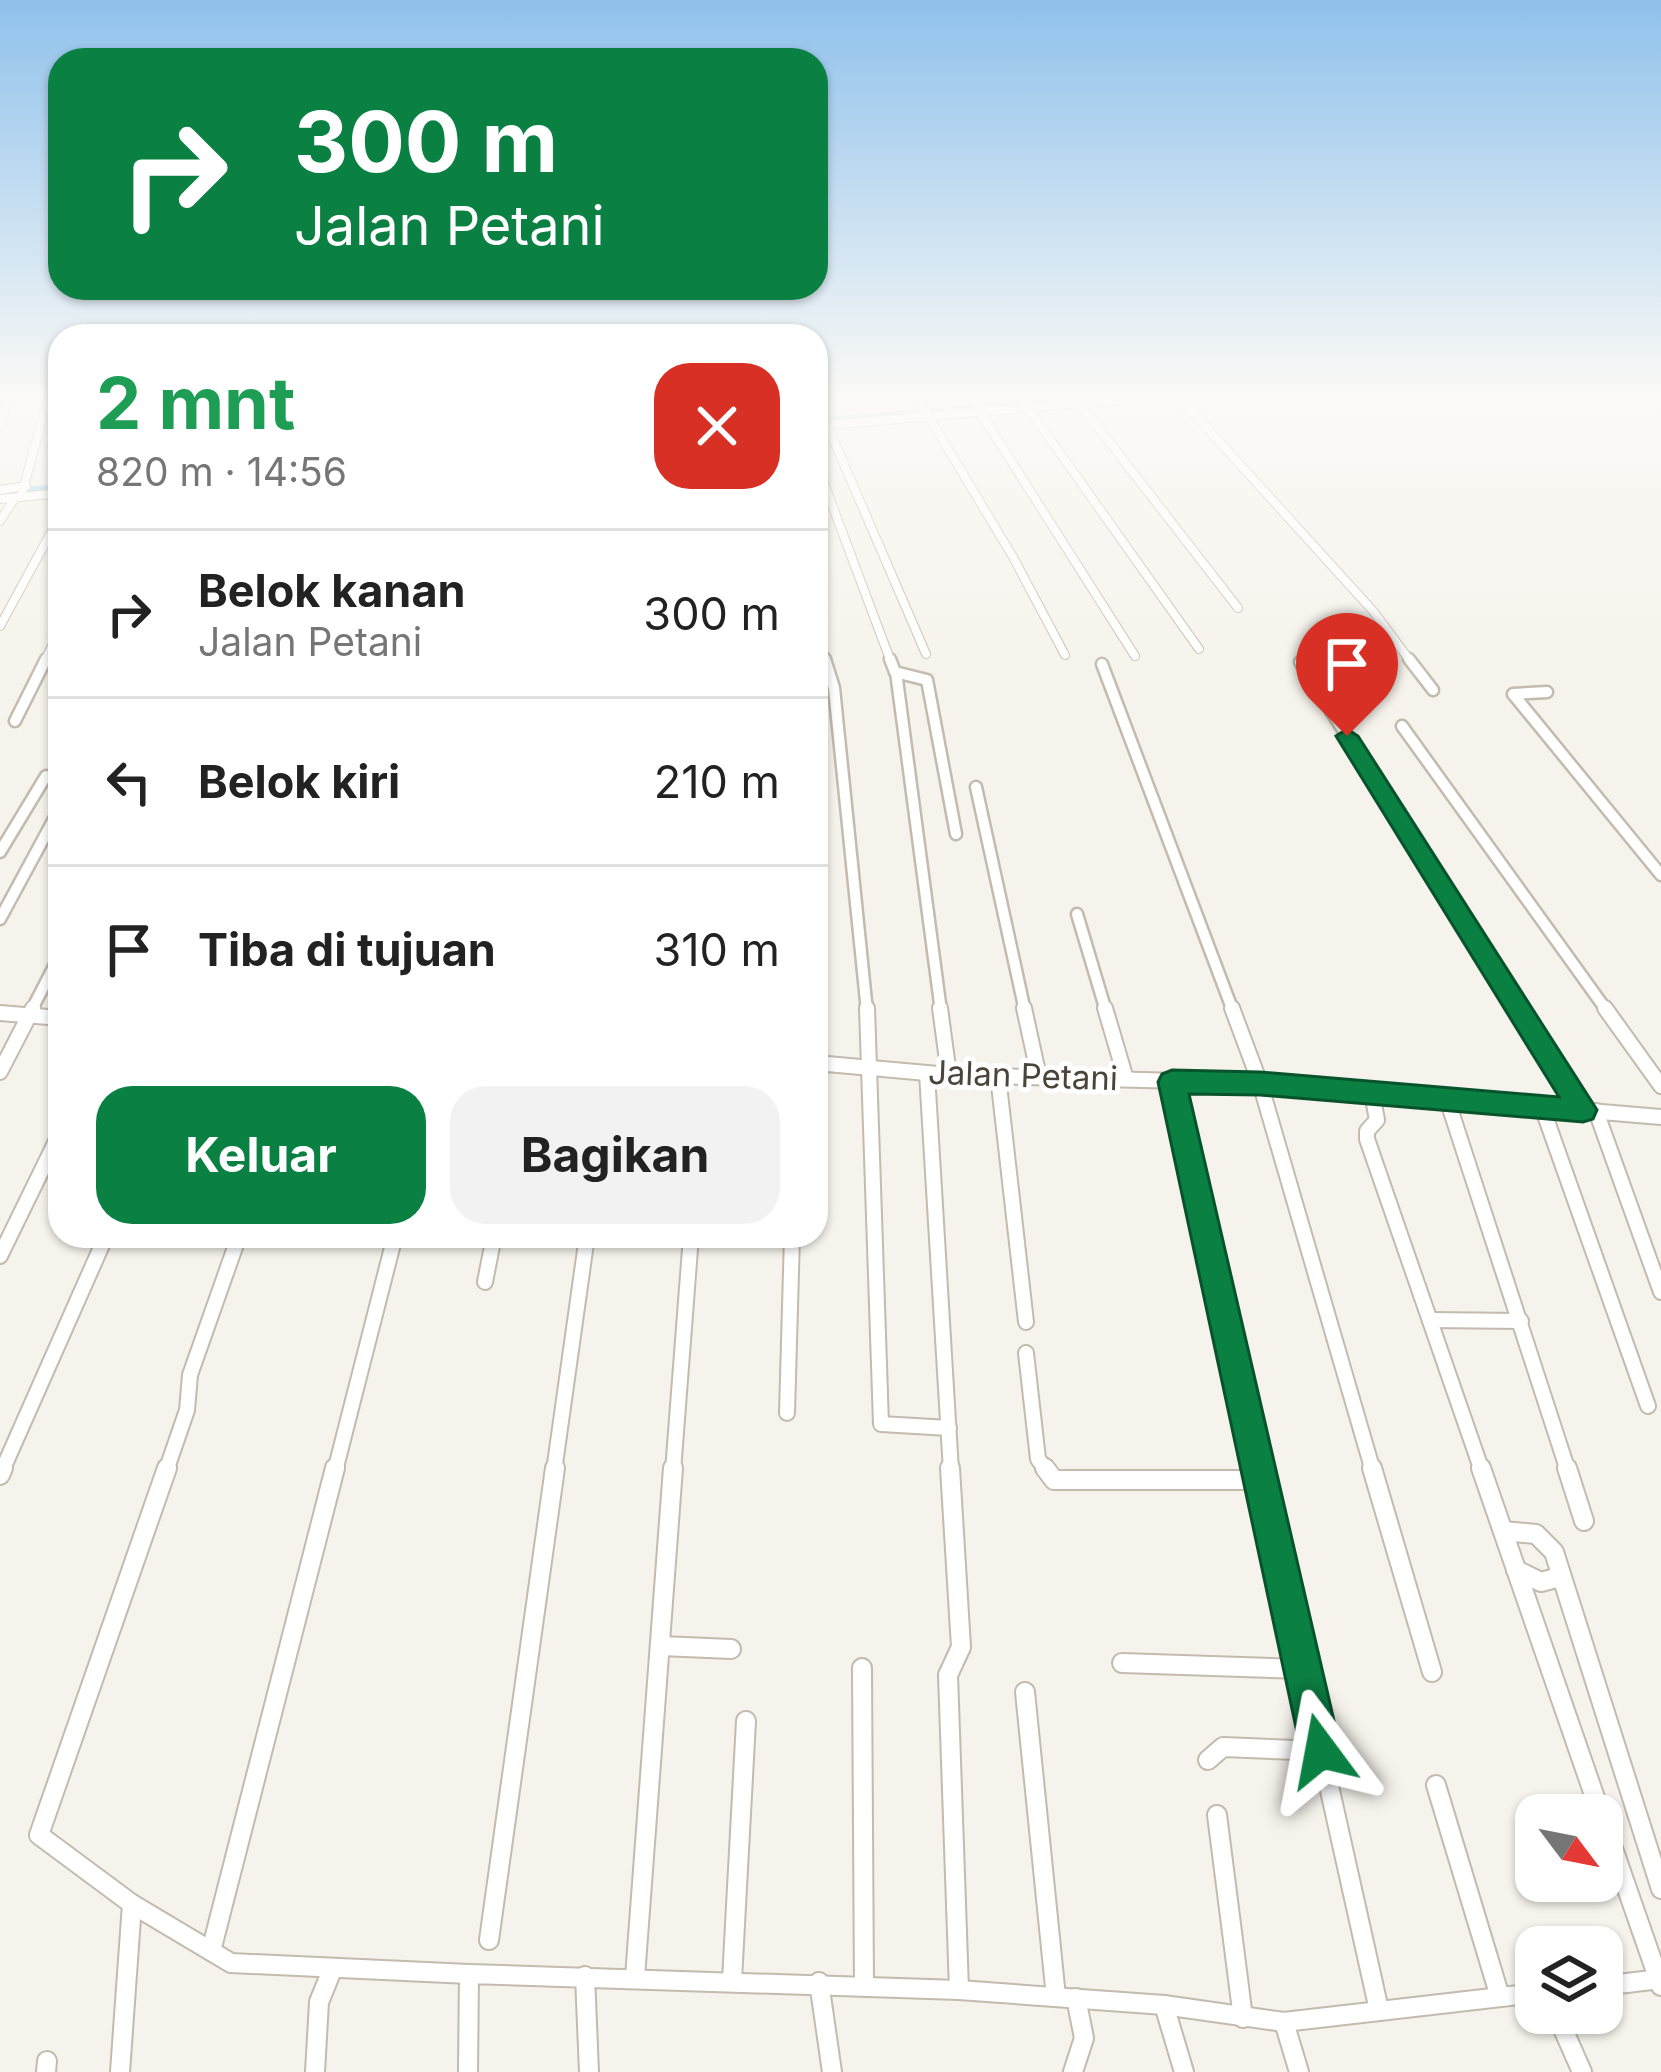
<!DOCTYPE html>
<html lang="id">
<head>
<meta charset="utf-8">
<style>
  body { margin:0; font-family:Inter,sans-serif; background:#f2f2f2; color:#222; height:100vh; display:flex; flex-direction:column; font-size:45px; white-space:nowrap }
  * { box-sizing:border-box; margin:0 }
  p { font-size:39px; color:#767676 }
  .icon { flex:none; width:66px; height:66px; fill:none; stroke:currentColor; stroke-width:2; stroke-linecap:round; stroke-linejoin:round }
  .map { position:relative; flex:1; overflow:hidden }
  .panel { position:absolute; left:48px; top:324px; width:780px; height:924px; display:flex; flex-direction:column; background:#fff; border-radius:36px; box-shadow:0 3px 9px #0004 }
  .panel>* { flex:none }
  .banner { position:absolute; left:48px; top:48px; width:780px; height:252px; border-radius:36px; box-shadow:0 3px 9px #0004; background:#0b8043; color:#fff; overflow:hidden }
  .needle { width:78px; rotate:122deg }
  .controls { position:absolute; left:1515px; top:1794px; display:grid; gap:24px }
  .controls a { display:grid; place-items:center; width:108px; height:108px; border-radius:24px; background:#fff; box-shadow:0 3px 9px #0004; font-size:60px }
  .pin { position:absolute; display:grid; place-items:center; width:102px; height:102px; color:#fff; margin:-123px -51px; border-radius:50% 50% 50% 0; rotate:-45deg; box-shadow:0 0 12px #0007 }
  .pin .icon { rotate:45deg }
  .me { position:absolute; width:132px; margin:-66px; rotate:347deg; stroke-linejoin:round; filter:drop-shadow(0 0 9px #0008) }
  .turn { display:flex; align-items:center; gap:42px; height:252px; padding:0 48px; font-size:54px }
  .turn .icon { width:156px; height:156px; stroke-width:2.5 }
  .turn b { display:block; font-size:84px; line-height:102px }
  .round { display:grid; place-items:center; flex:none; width:126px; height:126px; border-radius:36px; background:#f2f2f2 }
  .summary { display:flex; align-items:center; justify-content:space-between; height:204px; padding:0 48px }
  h1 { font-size:72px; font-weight:700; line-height:90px; color:#1e9e55 }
  .button { display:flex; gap:24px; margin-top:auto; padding:24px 48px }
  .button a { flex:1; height:138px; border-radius:36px; background:#0b8043; color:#fff; font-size:48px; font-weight:700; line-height:138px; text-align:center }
  .button a+a { background:#f2f2f2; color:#222 }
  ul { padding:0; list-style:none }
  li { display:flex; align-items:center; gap:36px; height:168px; padding:0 48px; border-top:3px solid #e0e0e0 }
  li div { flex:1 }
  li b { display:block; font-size:45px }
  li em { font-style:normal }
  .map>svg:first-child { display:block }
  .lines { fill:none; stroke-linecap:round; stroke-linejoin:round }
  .stream { stroke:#a9d4f2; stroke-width:3 }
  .river { fill:#a9d4f2; fill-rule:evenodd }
  .street-far3-casing { stroke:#c2bbae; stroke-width:10 }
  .street-far2-casing { stroke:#c2bbae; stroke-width:15 }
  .street-far1-casing { stroke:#c2bbae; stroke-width:18 }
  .street-casing { stroke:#c2bbae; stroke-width:22 }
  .street-far3 { stroke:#fff; stroke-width:8 }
  .street-far2 { stroke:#fff; stroke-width:10 }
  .street-far1 { stroke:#fff; stroke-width:14 }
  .street { stroke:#fff; stroke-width:18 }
  .route { fill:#0b8043; stroke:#07532c; stroke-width:3 }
  .labels { text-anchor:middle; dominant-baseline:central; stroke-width:10; stroke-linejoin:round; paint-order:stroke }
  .street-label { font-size:33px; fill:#4b4439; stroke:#fff }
</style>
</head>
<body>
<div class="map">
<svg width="1661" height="2072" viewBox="0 0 1661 2072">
  <rect width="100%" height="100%" fill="#f6f3ec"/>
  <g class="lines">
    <g class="stream">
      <polyline points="816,1071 838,1072"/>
      <polyline points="1141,1087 1168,1088"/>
      <polyline points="1177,1089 1258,1094"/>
      <polyline points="1267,1095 1365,1102"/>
      <polyline points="1381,1103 1443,1108"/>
      <polyline points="1459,1109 1539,1115"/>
      <polyline points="1548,1115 1593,1119"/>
      <polyline points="1602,1119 1647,1123"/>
    </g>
    <g class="river">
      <polygon points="1091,394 1134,394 1128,398 816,426 816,418"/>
      <polygon points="60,484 60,492 0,497 0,489"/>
    </g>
    <defs>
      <g id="street-far3">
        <polyline points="915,394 1013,557 1065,655"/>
        <polyline points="939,394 952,414"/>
        <polyline points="970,394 983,412"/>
        <polyline points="1018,394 1199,649"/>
        <polyline points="1177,395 1373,611 1411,662"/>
        <polyline points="1079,403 1238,608"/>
        <polyline points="980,412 1135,656"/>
        <polyline points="0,425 10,394"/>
        <polyline points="827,425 926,654"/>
        <polyline points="816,426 1189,394"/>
        <polyline points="816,462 891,662"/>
        <polyline points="0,490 26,486"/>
        <polyline points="21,497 49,394"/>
        <polyline points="0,499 60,493"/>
        <polyline points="0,521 15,498"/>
        <polyline points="0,626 60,516"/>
        <polyline points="816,626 826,662"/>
        <polyline points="44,662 60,630"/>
      </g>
      <g id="street-far2">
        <polyline points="825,659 834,688 867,1011"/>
        <polyline points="890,659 895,672 927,680 956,834"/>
        <polyline points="1409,659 1433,690"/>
        <polyline points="1300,662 1521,1011"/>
        <polyline points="1102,664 1233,1011"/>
        <polyline points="896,672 941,1011"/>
        <polyline points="1547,692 1513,694 1661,875"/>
        <polyline points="15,721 46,659"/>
        <polyline points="1402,726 1607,1011"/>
        <polyline points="976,787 1025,1011"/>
        <polyline points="0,852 46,776"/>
        <polyline points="1077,914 1106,1011"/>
        <polyline points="0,919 60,808"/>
        <polyline points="31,1011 60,955"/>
      </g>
      <g id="street-far1">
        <polyline points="867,1008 881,1424 949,1428"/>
        <polyline points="940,1008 949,1075"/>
        <polyline points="1024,1008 1039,1077"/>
        <polyline points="1105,1008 1126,1079"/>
        <polyline points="1232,1008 1260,1083 1373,1471"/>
        <polyline points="1519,1008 1583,1110"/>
        <polyline points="1605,1008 1661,1086"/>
        <polyline points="0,1013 60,1018"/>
        <polyline points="816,1063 949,1075 1260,1083 1661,1117"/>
        <polyline points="0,1072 33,1008"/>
        <polyline points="927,1073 951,1471"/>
        <polyline points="998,1076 1026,1322"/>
        <polyline points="1172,1082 1259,1471"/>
        <polyline points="1372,1093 1377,1120 1367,1131 1367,1139 1482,1471"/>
        <polyline points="1447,1099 1568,1471"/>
        <polyline points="1542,1107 1648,1406"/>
        <polyline points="1596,1111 1661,1292"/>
        <polyline points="0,1256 60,1133"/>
        <polyline points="485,1282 494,1236"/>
        <polyline points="1430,1320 1521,1321"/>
        <polyline points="1026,1353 1038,1459 1047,1471"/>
        <polyline points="787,1413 792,1236"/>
        <polyline points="2,1471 106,1236"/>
        <polyline points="166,1471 187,1410 190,1375 239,1236"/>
        <polyline points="335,1471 395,1236"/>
        <polyline points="554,1471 587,1236"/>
        <polyline points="673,1471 691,1236"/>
      </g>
      <g id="street">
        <polyline points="167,1468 39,1835 132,1904 231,1963 469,1974"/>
        <polyline points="950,1468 961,1647 948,1675 959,1990"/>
        <polyline points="1045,1468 1054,1480 1261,1480"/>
        <polyline points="1258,1468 1379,2010"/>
        <polyline points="1372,1468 1432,1672"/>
        <polyline points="1481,1468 1601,1815"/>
        <polyline points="1567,1468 1584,1521"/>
        <polyline points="0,1475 3,1468"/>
        <polyline points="1503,1531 1536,1534 1554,1552 1661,1889"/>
        <polyline points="1516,1570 1541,1582 1556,1578 1559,1571"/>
        <polyline points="661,1646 731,1649"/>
        <polyline points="1122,1663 1303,1669"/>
        <polyline points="862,1668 864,1985"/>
        <polyline points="1025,1692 1056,1997"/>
        <polyline points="1208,1760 1223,1747 1321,1751"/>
        <polyline points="1436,1785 1500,1997"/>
        <polyline points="1217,1815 1243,2018"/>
        <polyline points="1602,1817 1661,1986"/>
        <polyline points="489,1940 555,1468"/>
        <polyline points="211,1951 335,1468"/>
        <polyline points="585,1976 589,2072"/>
        <polyline points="635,1977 673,1468"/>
        <polyline points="732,1980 746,1721"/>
        <polyline points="819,1982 832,2072"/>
        <polyline points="1602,1986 1660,1979"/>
        <polyline points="1164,2005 1184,2072"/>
        <polyline points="1556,2013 1582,2072"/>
        <polyline points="1284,2022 1299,2072"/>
        <polyline points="46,2072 47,2061"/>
        <polyline points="120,2072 132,1904"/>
        <polyline points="315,2072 319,2002 332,1970"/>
        <polyline points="468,2072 469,1974 959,1990 1164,2005 1284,2022 1536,1993"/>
        <polyline points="1073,2072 1084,2038 1076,1998"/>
      </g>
    </defs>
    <use href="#street-far3" class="street-far3-casing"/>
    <use href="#street-far2" class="street-far2-casing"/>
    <use href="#street-far1" class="street-far1-casing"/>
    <use href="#street" class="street-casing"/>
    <use href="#street-far3" class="street-far3"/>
    <use href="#street-far2" class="street-far2"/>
    <use href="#street-far1" class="street-far1"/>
    <use href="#street" class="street"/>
  </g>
  <linearGradient id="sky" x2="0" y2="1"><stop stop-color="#8fc1ec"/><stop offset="0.58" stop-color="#fbfaf6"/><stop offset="1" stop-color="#fbfaf6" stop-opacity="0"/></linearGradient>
  <rect width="1661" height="684" fill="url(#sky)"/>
  <polygon class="route" points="1347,729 1358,736 1597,1110 1593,1119 1583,1122 1260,1095 1189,1094 1341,1751 1335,1765 1321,1771 1307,1765 1301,1751 1158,1082 1162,1074 1172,1070 1260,1072 1559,1097 1336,736"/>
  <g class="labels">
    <g class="street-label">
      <text transform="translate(1023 1075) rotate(2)">Jalan Petani</text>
    </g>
  </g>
</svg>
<div class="controls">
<a><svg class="needle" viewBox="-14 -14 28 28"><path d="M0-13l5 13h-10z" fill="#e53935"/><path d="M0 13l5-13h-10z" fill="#767676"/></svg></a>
<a><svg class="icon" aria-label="layers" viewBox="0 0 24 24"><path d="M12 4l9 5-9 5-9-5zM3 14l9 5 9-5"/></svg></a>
</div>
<div class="pin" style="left:1347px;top:736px;background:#d93025"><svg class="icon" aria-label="arrive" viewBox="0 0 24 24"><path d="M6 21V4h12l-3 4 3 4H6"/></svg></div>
<svg class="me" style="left:1321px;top:1751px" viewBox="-20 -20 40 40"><path d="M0-17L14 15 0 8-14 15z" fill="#0b8043" stroke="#fff" stroke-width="4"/></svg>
<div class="banner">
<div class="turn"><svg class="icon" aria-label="right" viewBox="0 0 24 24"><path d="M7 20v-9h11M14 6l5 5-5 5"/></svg><div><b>300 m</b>Jalan Petani</div></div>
</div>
<section class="panel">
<div class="summary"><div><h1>2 mnt</h1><p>820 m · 14:56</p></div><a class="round" style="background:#d93025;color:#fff"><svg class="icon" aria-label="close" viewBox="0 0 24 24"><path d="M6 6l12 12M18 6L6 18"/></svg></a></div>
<ul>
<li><svg class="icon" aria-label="right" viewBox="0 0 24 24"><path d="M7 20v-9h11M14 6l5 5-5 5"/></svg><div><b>Belok kanan</b><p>Jalan Petani</p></div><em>300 m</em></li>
<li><svg class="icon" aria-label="left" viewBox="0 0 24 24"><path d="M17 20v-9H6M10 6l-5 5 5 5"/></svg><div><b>Belok kiri</b></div><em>210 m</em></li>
<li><svg class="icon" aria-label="arrive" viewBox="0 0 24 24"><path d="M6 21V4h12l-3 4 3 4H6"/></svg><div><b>Tiba di tujuan</b></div><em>310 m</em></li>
</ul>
<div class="button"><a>Keluar</a><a>Bagikan</a></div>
</section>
</div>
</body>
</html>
